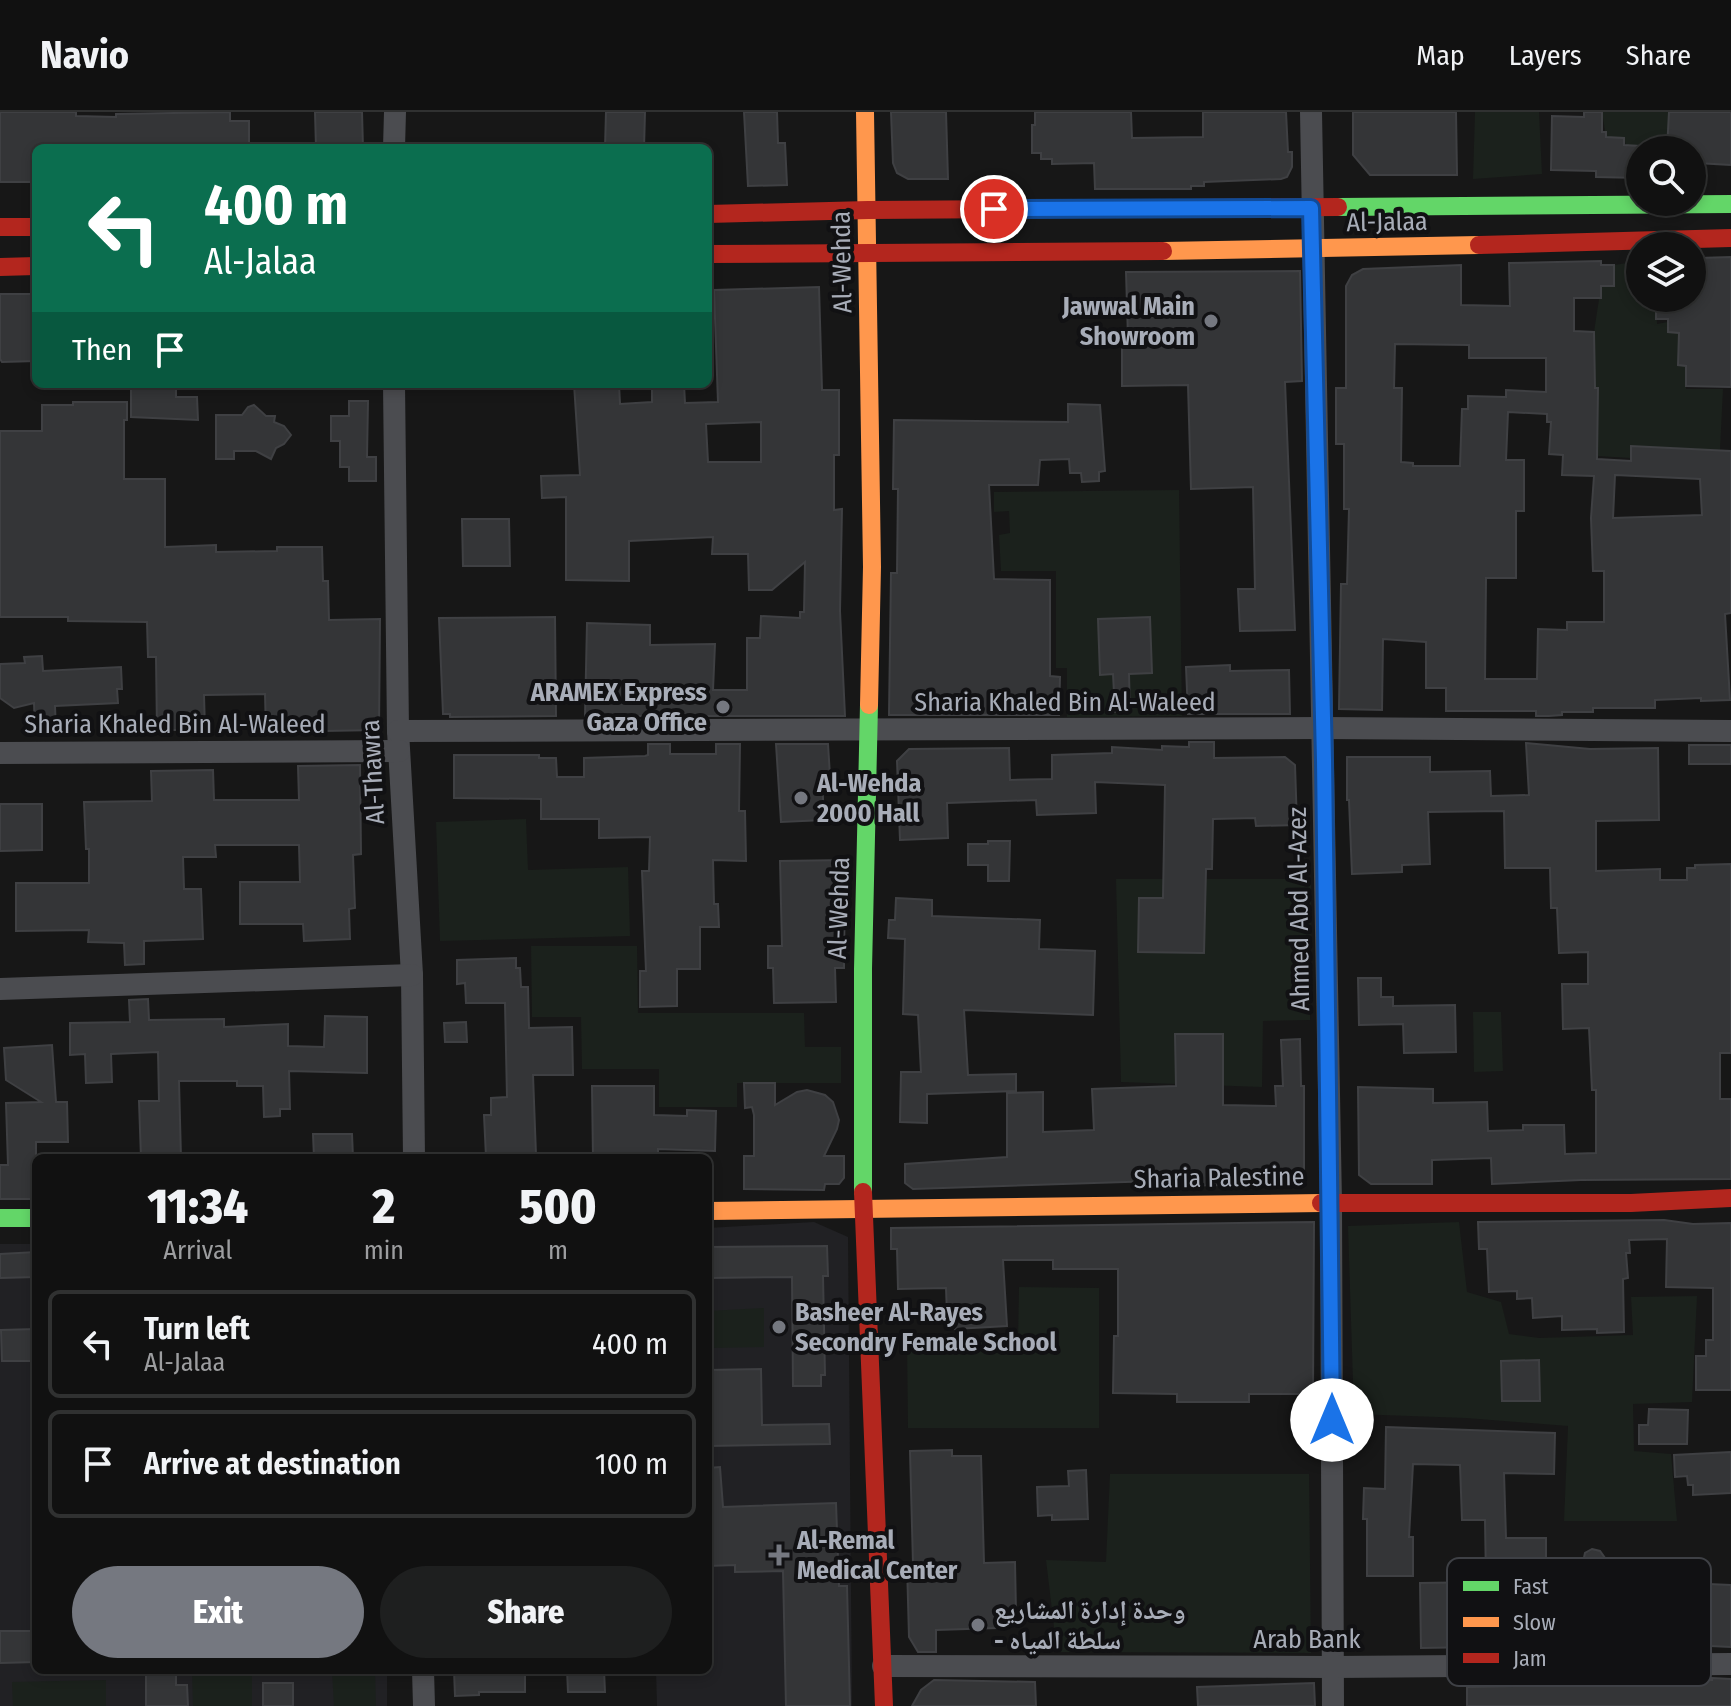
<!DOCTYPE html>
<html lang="en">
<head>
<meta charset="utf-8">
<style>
  body { margin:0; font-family:"Fira Sans Condensed","Noto Naskh Arabic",sans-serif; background:#1e1f1f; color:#f1f3f6; height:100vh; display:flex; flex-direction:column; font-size:30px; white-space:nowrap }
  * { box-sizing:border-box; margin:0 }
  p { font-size:26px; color:#9c9d9f }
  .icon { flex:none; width:44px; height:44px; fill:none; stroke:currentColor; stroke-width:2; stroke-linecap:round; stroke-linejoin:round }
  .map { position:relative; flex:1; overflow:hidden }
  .drawer { position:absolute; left:32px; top:1042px; width:680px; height:520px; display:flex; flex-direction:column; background:#111; border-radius:12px; box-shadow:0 4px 12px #0003,0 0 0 2px #303131 }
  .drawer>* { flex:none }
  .hud { position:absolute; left:32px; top:32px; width:680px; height:244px; border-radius:12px; box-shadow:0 4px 12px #0003,0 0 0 2px #303131; background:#0b6e4f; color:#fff; overflow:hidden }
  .tools { position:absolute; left:1626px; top:24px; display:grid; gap:16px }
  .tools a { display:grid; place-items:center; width:80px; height:80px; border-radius:50%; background:#111; box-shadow:0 4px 12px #0003,0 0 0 2px #303131; font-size:40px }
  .pin { position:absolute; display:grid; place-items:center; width:68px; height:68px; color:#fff; margin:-34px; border:4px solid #fff; border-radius:50%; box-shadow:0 2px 8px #0007 }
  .me { position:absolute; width:88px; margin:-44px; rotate:0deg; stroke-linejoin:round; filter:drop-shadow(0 0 6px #0008) }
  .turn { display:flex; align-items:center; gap:28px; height:168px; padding:0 40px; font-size:36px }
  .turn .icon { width:104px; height:104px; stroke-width:2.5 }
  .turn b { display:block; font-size:56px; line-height:68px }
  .then { display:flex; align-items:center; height:76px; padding:0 40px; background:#0003; gap:16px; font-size:30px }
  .eta { display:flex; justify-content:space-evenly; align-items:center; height:136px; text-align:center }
  .eta b { font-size:48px; font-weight:800; line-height:56px }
  .primary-button { display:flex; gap:16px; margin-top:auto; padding:16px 40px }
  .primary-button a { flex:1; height:92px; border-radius:48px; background:#757880; color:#fff; font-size:32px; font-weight:800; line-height:92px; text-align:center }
  .primary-button a+a { background:#1e1f1f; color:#f1f3f6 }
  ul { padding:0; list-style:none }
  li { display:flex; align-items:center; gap:24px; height:108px; margin:0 16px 12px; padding:0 24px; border:4px solid #303131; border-radius:12px }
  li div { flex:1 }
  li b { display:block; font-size:30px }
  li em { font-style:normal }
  header { display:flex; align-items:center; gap:48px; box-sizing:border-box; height:112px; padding:0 40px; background:#111; border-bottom:2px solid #303131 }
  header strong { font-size:38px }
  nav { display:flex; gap:44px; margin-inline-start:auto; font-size:28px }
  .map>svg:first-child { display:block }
  .built { fill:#212124 }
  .green { fill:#1b211c }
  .building { fill:#343537; stroke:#3f4043; stroke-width:2; fill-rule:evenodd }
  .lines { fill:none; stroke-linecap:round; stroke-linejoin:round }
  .street { stroke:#4b4c50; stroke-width:22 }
  .fast { stroke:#63d668; stroke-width:18 }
  .slow { stroke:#ff974d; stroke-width:18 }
  .jam { stroke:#b3261e; stroke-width:18 }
  .route-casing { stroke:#114b97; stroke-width:20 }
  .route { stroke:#1a73e8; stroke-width:14 }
  .poi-dot { fill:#757880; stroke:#111113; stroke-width:3 }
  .labels { text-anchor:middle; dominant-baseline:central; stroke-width:8; stroke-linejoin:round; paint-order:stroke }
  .street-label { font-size:26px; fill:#a8adb8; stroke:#111113 }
  .poi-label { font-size:26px; font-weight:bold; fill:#a8adb8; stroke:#111113; text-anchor:start }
  .key { fill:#111113; stroke:#3e4045; stroke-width:2 }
  .key-label { font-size:22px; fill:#a8adb8 }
</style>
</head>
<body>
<header>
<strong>Navio</strong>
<nav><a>Map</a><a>Layers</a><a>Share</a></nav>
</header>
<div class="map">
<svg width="1731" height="1594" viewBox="0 0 1731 1594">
  <rect width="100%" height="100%" fill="#171717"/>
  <g class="built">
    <polygon points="814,1110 848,1125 852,1594 657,1594 656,1558 708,1558 708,1116"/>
    <polygon points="0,1132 36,1132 36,1558 387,1558 387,1594 0,1594"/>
  </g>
  <g class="green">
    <polygon points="1475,0 1539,0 1542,62 1473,67"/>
    <polygon points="1602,0 1669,0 1667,33 1626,33 1624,26 1606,25"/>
    <polygon points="1640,149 1640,186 1656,186 1657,212 1668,210 1668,220 1679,221 1678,253 1686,254 1686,277 1723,277 1720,338 1632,334 1631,346 1597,344 1598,276 1595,274 1594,220 1601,174 1614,174 1614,153"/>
    <polygon points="1179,378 1182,604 1067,605 1067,556 1056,556 1056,459 1001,459 999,423 1010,421 1009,399 994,400 994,380"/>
    <polygon points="526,707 528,758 628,755 630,824 440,829 436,710"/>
    <polygon points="1116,767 1311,767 1310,908 1263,909 1262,975 1121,970"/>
    <polygon points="531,834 637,834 638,901 804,901 805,935 841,935 841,971 737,971 737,995 659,995 659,957 582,957 581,905 532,905"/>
    <polygon points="1473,900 1501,900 1503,959 1474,960"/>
    <polygon points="1459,1110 1467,1180 1501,1190 1509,1222 1539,1226 1633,1223 1631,1185 1697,1184 1692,1290 1633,1292 1634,1339 1671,1342 1677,1409 1564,1409 1568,1314 1466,1306 1354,1302 1348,1114"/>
    <polygon points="1019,1175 1099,1176 1099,1316 908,1316 907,1230 1018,1230"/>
    <polygon points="764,1196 764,1235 708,1236 708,1199"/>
    <polygon points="1110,1362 1309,1362 1311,1541 1057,1540 1046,1448 1106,1450"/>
    <polygon points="192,1558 252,1558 252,1594 193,1594"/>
    <polygon points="332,1558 375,1558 376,1594 334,1594"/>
    <polygon points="106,1568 106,1594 13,1594 12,1570"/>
  </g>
  <g class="building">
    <polygon points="0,0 76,0 76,4 116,5 116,2 230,0 230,9 249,9 249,36 36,36 36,70 0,70"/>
    <polygon points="315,0 362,0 363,36 316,36"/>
    <polygon points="606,0 645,0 644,36 605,36"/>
    <polygon points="744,0 777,0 778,31 785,31 787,73 748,74"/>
    <polygon points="891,0 946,0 948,67 908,67 897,61 893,51"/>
    <polygon points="1035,0 1131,0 1132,26 1203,25 1203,0 1286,0 1288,40 1292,40 1292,55 1287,65 1281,67 1204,70 1204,74 1191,74 1191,77 1095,77 1094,51 1052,52 1052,47 1041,47 1041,41 1032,41 1032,13 1035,13"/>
    <polygon points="1353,0 1456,0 1457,63 1370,63 1353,43"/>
    <polygon points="1584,0 1602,0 1602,20 1606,20 1606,25 1624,26 1624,33 1640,34 1640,66 1596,65 1596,59 1551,58 1552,4 1584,5"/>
    <polygon points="1669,0 1731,0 1731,53 1697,51 1698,44 1692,44 1692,38 1667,38"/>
    <polygon points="1731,145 1731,275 1686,274 1686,254 1678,253 1679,221 1668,220 1668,207 1656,207 1656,186 1692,186 1692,149 1699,149 1699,146"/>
    <path d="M1601 149V153H1614V174H1601V186H1574V219L1594 220 1595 276H1598L1597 347 1631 349V334L1731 339V501L1725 502 1730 588 1701 589V586L1655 588V596H1593V600H1562V603L1549 604H1536V599H1446V576H1426V530L1383 527 1382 598 1339 597 1341 472H1347L1349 397H1344V332H1336V276H1346V174L1352 163 1363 157 1461 153V193L1510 194 1509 151ZM1395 232 1469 233V246H1546V280L1506 278V285L1468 284V297H1462L1460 354H1413V351L1401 350 1402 276H1394ZM1508 300 1547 302V310H1551L1549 342 1563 343 1562 363 1594 364 1591 406 1593 459H1604V510H1567V518L1538 517 1537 567H1485L1486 466H1516V399H1524V348H1506ZM1615 363 1700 367 1702 403 1613 406Z"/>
    <polygon points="1300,159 1302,269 1285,270 1295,518 1240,519 1238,477 1255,477 1253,375 1191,377 1188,273 1122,274 1122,226 1128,226 1126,160"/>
    <path d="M819 175 822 278H839V343H834V398L842 397 840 499 845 604H585L587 511 650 513V533L715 532 713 578H747V526H760L761 504 800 506V500H804L805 450 772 478H749L748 442H712L713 425 629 429V469L566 468V385L542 386 541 364 580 363 574 272H619L620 292 652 290V272H684L685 291 718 290 714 178ZM761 310V350H708L706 312Z"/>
    <polygon points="0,182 36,182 36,249 2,250 0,247"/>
    <polygon points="151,272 176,272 176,285 197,285 198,308 131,305 131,274"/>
    <polygon points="349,289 368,289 367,345 376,345 376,369 349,369 349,355 340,355 340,329 331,329 331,304 349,304"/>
    <polygon points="73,290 127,290 127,308 124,308 124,367 165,367 165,435 216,433 216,440 277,439 277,435 322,435 323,469 328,469 329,508 380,507 379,618 266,620 265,582 204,583 205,618 157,618 156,545 148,545 147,510 68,509 68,505 0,505 0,319 42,319 42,293 73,293"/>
    <polygon points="1068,292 1100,293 1105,359 1099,360 1099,369 1082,370 1081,361 1070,361 1069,347 1040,348 1038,373 989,373 994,467 1050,468 1050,564 1060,565 1059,603 889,603 891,461 897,461 898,377 893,377 894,308 1068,310"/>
    <polygon points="254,293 266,304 275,304 274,310 284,314 291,323 284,332 276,336 271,347 256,339 234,339 234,347 216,347 216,303 242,303 248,295"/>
    <polygon points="462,407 509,407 510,454 463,454"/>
    <polygon points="555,505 556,604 450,605 450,602 443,602 439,506"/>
    <polygon points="1150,505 1152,561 1129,562 1130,600 1115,600 1113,562 1100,563 1098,507"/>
    <polygon points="42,544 43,559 121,555 122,577 117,577 118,591 55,594 56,619 35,620 34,591 14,596 0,586 0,552 25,551 24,545"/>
    <polygon points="1230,553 1230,559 1289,558 1290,602 1188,602 1186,555"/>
    <polygon points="1189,630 1214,630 1214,646 1285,645 1295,653 1297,713 1256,714 1255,706 1213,707 1212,757 1206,757 1204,841 1138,840 1139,786 1163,786 1165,673 1095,670 1096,701 1037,703 1036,688 947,691 948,726 900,728 897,649 909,637 1009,636 1010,668 1052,667 1052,643 1112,641 1112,635 1162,638 1162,634 1189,635"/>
    <polygon points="1526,631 1590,637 1658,636 1659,708 1596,709 1596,759 1660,757 1660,768 1687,768 1687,756 1695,756 1695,753 1731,752 1731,941 1720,941 1720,987 1731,987 1731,1067 1581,1068 1492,1072 1491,1046 1432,1048 1432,1072 1371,1072 1359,1063 1358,975 1433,977 1433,991 1487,990 1488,1019 1523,1018 1523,1013 1564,1013 1565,1042 1596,1041 1596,978 1592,978 1589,916 1563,917 1562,872 1588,872 1588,840 1559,841 1557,796 1551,796 1550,756 1505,756 1504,699 1428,700 1430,752 1402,753 1402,760 1352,762 1349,688 1347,688 1347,645 1430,645 1430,660 1490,659 1491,684 1529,683"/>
    <polygon points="648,632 670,632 670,642 716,642 716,632 740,632 739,699 745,699 746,749 713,748 714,792 718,792 719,815 700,815 700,857 677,857 677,894 640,895 640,859 646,859 642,759 649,759 650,725 599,726 599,707 541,707 541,687 454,686 454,643 539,643 539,646 556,646 557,665 584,665 584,646 645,644 648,643"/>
    <polygon points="776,632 828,632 830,664 822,665 824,708 781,710"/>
    <rect x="1689" y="633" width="42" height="19"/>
    <polygon points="360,653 361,742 353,743 355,796 349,797 350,827 304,829 303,812 240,812 240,770 300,770 299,733 215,733 216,745 183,745 184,777 201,777 203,827 144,829 144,852 125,853 124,831 88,830 89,818 16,819 16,771 89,771 89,737 86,737 84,690 152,689 151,659 213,658 214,688 299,688 298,654"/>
    <polygon points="0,692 42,692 42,738 0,739"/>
    <polygon points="988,729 1010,729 1009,769 988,769 988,753 968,753 968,732 988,732"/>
    <polygon points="845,748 844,856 835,856 836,890 774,891 773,856 768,856 768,834 782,834 780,749"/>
    <polygon points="896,786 932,788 932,804 1040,808 1039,837 1095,839 1093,903 964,898 968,963 1016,962 1016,979 927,982 927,1011 900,1010 901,960 921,960 918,903 903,902 905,827 888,826 889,808 895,808"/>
    <polygon points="516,846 516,856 520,856 521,875 528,875 529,916 572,915 573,963 533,963 536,1043 486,1045 484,1003 491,1003 491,986 507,985 505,891 466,891 465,871 457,872 457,848"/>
    <polygon points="1358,866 1381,866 1381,885 1393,885 1393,894 1455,893 1456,940 1404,941 1403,912 1359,913"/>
    <polygon points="148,887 149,908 224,907 224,915 288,912 288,934 324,935 325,904 367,905 367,961 289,959 290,997 280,997 280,1004 264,1005 263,974 237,974 237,969 179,969 181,1046 141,1046 139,989 159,989 158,940 111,942 112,970 86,971 85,942 70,943 70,911 130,910 129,888"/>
    <polygon points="466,910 467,930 445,930 444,911"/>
    <polygon points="1175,922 1223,922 1223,993 1276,994 1275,974 1283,974 1281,928 1300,927 1301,974 1304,974 1304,1072 1156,1074 1156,1069 913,1077 905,1071 905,1052 1007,1045 1007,981 1043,980 1043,1020 1094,1018 1092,977 1176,974"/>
    <polygon points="52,933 56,990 67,990 68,1030 36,1030 36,1087 0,1087 0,1053 8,1053 6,991 41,990 6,968 4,936"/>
    <polygon points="744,971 775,971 775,993 797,980 807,978 825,983 833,990 839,1008 837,1017 824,1044 844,1044 844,1066 839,1072 825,1072 824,1078 744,1077 744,1044 754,1044 754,1003 752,995 745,996"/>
    <polygon points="592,974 654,974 654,1003 687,1004 687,998 716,999 715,1039 658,1037 658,1046 593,1046"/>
    <polygon points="313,1022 352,1022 353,1046 314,1046"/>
    <polygon points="1664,1108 1693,1112 1731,1111 1731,1278 1696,1278 1696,1244 1706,1244 1706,1228 1713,1228 1713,1176 1666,1175 1667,1127 1629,1128 1630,1141 1626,1141 1628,1166 1623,1167 1624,1220 1597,1221 1597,1217 1562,1218 1562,1204 1533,1206 1532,1186 1517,1187 1517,1179 1489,1180 1487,1137 1479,1137 1478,1110"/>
    <polygon points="1314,1110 1313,1282 1249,1282 1249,1290 1177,1290 1177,1282 1113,1281 1114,1224 1118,1224 1118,1157 1053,1157 1053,1148 1003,1148 1007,1214 955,1217 954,1203 947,1203 946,1176 898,1177 897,1137 891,1137 891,1116"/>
    <polygon points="827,1134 828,1164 823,1164 825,1263 821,1263 821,1274 793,1274 792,1165 708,1166 708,1135"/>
    <polygon points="36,1140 36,1165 0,1166 0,1142"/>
    <polygon points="36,1217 36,1249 2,1249 1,1218"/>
    <polygon points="1539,1248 1540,1289 1502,1289 1501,1249"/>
    <polygon points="761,1257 762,1313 829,1312 830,1332 708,1334 708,1258"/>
    <polygon points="1649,1297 1688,1298 1687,1332 1639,1332 1639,1313 1648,1313"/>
    <polygon points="1386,1315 1555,1321 1554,1362 1504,1361 1506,1426 1546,1426 1546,1483 1640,1485 1641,1469 1731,1473 1731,1535 1626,1530 1626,1537 1556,1536 1556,1507 1477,1507 1478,1535 1421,1536 1420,1471 1486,1470 1485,1408 1462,1408 1460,1353 1413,1352 1409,1425 1413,1425 1413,1464 1367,1464 1367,1407 1363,1407 1364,1376 1385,1377"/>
    <polygon points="952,1338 952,1344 981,1344 984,1451 1015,1450 1016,1501 1007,1501 998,1516 936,1518 936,1540 918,1540 909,1525 907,1452 913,1452 910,1339"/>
    <polygon points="1731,1340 1731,1381 1693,1383 1693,1373 1688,1373 1687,1364 1675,1365 1674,1343"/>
    <polygon points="720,1355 723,1395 836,1391 839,1474 847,1474 850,1594 786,1594 783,1459 735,1460 735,1453 708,1454 708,1356"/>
    <polygon points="1086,1358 1088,1407 1052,1408 1052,1403 1038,1404 1037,1375 1069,1374 1068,1359"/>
    <polygon points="1592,1437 1600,1439 1605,1446 1603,1454 1591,1462 1583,1450 1585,1441"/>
    <polygon points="0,1519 36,1519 36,1550 0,1551"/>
    <polygon points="146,1558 176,1558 176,1573 187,1573 188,1594 146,1594"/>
    <polygon points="454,1558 525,1558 525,1580 479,1580 479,1583 455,1584"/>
    <polygon points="567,1558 604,1558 605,1580 568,1580"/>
    <polygon points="1712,1566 1731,1567 1731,1594 1467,1594 1467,1575 1568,1573 1568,1567 1712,1568"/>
    <polygon points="934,1568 1035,1570 1036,1594 912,1594 921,1578"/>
    <rect x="263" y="1571" width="30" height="23"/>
    <polygon points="1314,1571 1315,1594 1198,1594 1197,1575"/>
  </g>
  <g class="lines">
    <g class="street">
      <polyline points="1311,0 1331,1091 1333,1594"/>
      <polyline points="394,36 395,0"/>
      <polyline points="394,272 398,619 412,863 414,1046"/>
      <polyline points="398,619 1324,616 1731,619"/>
      <polyline points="0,641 399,639"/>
      <polyline points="0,877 412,863"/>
      <polyline points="883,1554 1334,1555 1731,1552"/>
      <polyline points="423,1558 424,1594"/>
    </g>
    <g class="fast">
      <polyline points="1338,95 1731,92"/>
      <polyline points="863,1080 863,857 869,593"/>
      <polyline points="0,1106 36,1106"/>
    </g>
    <g class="slow">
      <polyline points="865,0 872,455 869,593"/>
      <polyline points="1163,139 1479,133"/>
      <polyline points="708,1099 1321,1091"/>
    </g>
    <g class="jam">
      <polyline points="708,102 868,98 1338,95"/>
      <polyline points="0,115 36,115"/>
      <polyline points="1479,133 1731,126"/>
      <polyline points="708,142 1163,139"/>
      <polyline points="0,155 36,154"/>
      <polyline points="863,1080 884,1594"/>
      <polyline points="1321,1091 1631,1091 1731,1086"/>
    </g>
  </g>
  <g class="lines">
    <defs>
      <polyline id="route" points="994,97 1311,96 1324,648 1332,1308"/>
    </defs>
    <use href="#route" class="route-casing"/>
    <use href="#route" class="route"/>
  </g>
  <g class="poi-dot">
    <circle cx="1211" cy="209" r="8"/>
    <circle cx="723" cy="595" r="8"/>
    <circle cx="801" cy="686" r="8"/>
    <circle cx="779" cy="1215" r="8"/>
    <path d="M775 1431h8v8h8v8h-8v8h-8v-8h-8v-8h8z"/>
    <circle cx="978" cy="1513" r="8"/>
  </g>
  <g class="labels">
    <g class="street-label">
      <text transform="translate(1387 110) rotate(-1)">Al-Jalaa</text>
      <text transform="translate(842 150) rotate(-91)">Al-Wehda</text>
      <text x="1065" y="590">Sharia Khaled Bin Al-Waleed</text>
      <text x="175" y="612">Sharia Khaled Bin Al-Waleed</text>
      <text transform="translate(373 660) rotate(-93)">Al-Thawra</text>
      <text transform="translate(839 796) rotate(-88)">Al-Wehda</text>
      <text transform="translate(1299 797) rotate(-91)">Ahmed Abd Al-Azez</text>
      <text transform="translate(1219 1066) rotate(-1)">Sharia Palestine</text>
      <text x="1307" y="1527">Arab Bank</text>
    </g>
    <g class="poi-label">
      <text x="1195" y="194" text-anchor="end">Jawwal Main<tspan x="1195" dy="30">Showroom</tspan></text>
      <text x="707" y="580" text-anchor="end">ARAMEX Express<tspan x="707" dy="30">Gaza Office</tspan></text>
      <text x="817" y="671">Al-Wehda<tspan x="817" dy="30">2000 Hall</tspan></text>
      <text x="795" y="1200">Basheer Al-Rayes<tspan x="795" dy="30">Secondry Female School</tspan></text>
      <text x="797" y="1428">Al-Remal<tspan x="797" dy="30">Medical Center</tspan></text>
      <text x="994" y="1498">وحدة إدارة المشاريع<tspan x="994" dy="30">- سلطة المياه</tspan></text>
    </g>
  </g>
  <rect x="1447" y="1446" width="264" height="128" rx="12" class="key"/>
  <rect x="1463" y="1469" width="36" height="10" fill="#63d668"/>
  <rect x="1463" y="1505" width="36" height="10" fill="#ff974d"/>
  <rect x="1463" y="1541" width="36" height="10" fill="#b3261e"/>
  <g class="key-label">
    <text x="1513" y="1482">Fast</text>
    <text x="1513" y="1518">Slow</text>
    <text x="1513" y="1554">Jam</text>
  </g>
</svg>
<div class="tools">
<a><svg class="icon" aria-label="search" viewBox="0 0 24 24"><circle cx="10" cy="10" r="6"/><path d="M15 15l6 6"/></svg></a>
<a><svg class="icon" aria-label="layers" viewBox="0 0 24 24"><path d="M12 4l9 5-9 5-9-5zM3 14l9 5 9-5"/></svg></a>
</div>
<div class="pin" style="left:994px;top:97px;background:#d93025"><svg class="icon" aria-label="arrive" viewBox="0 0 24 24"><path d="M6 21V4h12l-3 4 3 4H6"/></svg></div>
<svg class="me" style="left:1332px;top:1308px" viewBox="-20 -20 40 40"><circle r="19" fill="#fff"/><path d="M0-13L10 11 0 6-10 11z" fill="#1a73e8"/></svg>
<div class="hud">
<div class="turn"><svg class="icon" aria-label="left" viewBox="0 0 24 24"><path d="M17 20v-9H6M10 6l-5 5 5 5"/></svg><div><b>400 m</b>Al-Jalaa</div></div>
<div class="then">Then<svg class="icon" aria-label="arrive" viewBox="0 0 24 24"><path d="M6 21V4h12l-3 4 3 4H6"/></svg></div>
</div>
<section class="drawer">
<div class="eta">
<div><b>11:34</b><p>Arrival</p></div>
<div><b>2</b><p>min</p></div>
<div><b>500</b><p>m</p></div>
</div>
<ul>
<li><svg class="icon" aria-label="left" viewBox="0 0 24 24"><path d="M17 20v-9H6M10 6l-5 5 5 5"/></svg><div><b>Turn left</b><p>Al-Jalaa</p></div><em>400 m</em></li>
<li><svg class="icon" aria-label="arrive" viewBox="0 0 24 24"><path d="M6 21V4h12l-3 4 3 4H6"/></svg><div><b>Arrive at destination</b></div><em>100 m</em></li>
</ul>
<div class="primary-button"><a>Exit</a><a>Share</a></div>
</section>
</div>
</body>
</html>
